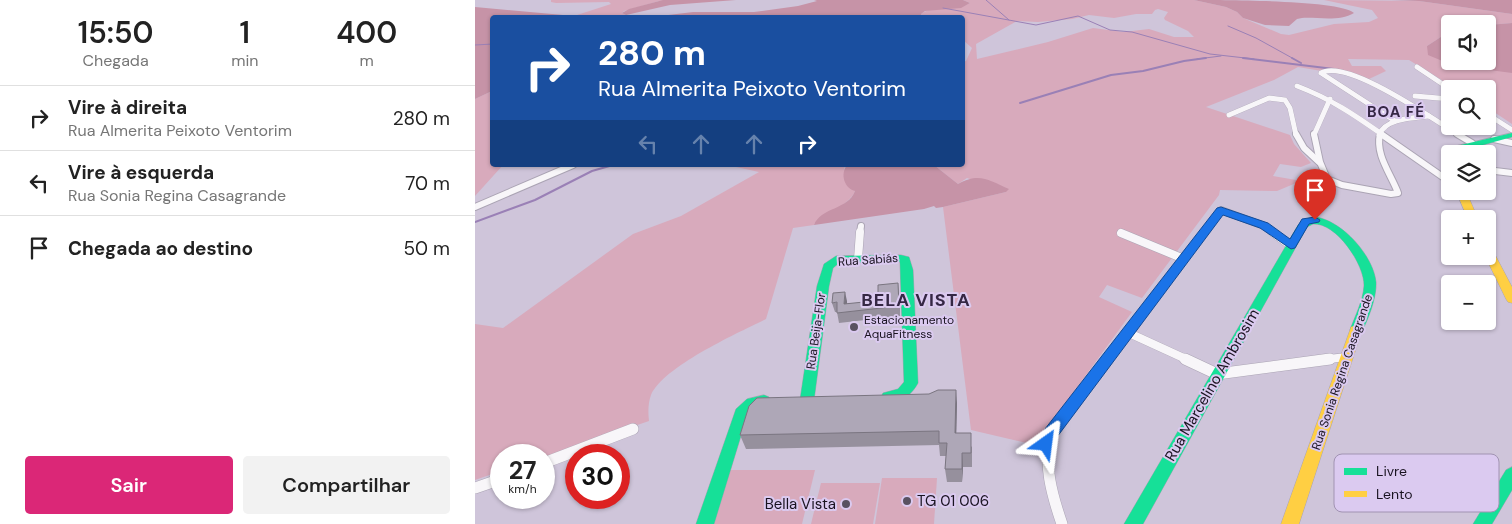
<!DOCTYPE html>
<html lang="pt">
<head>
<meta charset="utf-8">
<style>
  body { margin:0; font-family:"DM Sans",sans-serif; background:#f2f2f2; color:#222; height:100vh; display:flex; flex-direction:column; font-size:19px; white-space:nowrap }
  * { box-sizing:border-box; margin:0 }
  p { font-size:16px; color:#767676 }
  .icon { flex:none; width:28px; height:28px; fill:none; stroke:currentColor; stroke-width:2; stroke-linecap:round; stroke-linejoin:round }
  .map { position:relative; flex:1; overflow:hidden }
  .side { display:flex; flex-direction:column; background:#fff; width:475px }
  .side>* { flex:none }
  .top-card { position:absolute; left:15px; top:15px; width:475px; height:152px; border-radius:5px; box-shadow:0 1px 4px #0004; background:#1a4fa0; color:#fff; overflow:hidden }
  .tools { position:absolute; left:966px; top:15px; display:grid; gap:10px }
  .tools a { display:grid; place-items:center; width:55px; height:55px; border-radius:5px; background:#fff; box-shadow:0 1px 4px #0004; font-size:25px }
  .speed { position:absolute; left:15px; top:444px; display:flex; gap:10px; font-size:25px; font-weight:700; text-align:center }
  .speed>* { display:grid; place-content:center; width:65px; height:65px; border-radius:50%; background:#fff; box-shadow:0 1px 4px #0004; line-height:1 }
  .speed small { font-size:12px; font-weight:400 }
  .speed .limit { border:8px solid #d22; background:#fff; color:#111 }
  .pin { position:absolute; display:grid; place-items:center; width:42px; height:42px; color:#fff; margin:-51px -21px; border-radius:50% 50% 50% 0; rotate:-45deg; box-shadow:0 0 5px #0007 }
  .pin .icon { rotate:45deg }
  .me { position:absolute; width:55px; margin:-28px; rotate:31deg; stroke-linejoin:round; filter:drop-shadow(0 0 4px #0008) }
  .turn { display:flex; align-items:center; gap:18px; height:105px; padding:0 25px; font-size:22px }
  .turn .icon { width:65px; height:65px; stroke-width:2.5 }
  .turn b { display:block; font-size:35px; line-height:42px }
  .lanes { display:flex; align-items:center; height:48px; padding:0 25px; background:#0003; justify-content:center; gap:25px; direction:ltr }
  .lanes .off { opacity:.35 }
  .eta { display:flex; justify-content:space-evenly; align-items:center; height:85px; text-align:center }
  .eta b { font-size:30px; font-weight:600; line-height:35px }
  .primary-button { display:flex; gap:10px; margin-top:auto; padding:10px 25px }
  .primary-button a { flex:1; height:58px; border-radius:5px; background:#db2777; color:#fff; font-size:20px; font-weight:600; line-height:58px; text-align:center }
  .primary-button a+a { background:#f2f2f2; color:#222 }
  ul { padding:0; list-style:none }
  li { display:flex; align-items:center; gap:15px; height:65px; padding:0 25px; border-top:1px solid #e0e0e0 }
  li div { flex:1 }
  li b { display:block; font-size:19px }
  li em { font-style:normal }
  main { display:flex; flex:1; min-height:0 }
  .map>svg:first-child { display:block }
  .green { fill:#d8aabc; fill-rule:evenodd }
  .forest { fill:#c693a7 }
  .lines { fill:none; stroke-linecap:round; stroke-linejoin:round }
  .stream-far1 { stroke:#9a80b6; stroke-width:1 }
  .stream { stroke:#9a80b6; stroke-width:2 }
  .street-far3-casing { stroke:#aba4b4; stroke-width:5.5 }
  .street-far2-casing { stroke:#aba4b4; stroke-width:8 }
  .street-far1-casing { stroke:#aba4b4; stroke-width:9 }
  .street-casing { stroke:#aba4b4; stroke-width:12 }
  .fast-casing { stroke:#aba4b4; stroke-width:1 }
  .slow-casing { stroke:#aba4b4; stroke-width:1 }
  .street-far3 { stroke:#f8f6f9; stroke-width:5 }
  .street-far2 { stroke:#f8f6f9; stroke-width:6 }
  .street-far1 { stroke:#f8f6f9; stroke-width:8 }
  .street { stroke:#f8f6f9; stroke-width:11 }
  .fast { fill:#16e098; fill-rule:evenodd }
  .slow { fill:#ffcf43; fill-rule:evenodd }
  .wall { fill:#96909d }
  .shaded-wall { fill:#7a7580 }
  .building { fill:#aea7b7; stroke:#7a7580 }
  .route { fill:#1a73e8; stroke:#114b97 }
  .poi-dot { fill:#595161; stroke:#dbcaf0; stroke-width:2 }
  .labels { text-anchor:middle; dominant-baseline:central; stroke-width:4; stroke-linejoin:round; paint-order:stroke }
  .street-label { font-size:12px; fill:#191320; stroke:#dbcaf0 }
  .poi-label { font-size:12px; fill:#191320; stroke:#dbcaf0; text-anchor:start }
  .far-district-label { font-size:15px; font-weight:bold; letter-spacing:1px; fill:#352744; stroke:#dbcaf0 }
  .near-street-label { font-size:15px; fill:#191320; stroke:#dbcaf0 }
  .near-poi-label { font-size:15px; fill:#191320; stroke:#dbcaf0; text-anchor:start }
  .district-label { font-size:18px; font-weight:bold; letter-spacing:1px; fill:#352744; stroke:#dbcaf0 }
  .key { fill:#dbcaf0; stroke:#a193b2; stroke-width:1 }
  .key-label { font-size:14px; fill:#191320 }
</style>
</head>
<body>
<main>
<section class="side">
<div class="eta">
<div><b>15:50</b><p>Chegada</p></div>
<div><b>1</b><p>min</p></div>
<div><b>400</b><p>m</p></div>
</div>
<ul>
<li><svg class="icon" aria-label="right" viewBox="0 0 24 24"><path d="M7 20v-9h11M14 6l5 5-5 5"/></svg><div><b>Vire à direita</b><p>Rua Almerita Peixoto Ventorim</p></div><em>280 m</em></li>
<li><svg class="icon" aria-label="left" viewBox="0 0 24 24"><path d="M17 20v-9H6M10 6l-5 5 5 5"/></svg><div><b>Vire à esquerda</b><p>Rua Sonia Regina Casagrande</p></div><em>70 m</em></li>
<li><svg class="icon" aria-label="arrive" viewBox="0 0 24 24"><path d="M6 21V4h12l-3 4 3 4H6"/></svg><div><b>Chegada ao destino</b></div><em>50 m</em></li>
</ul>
<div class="primary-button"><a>Sair</a><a>Compartilhar</a></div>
</section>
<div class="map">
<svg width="1037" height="524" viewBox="0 0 1037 524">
  <rect width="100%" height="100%" fill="#cfc5da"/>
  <g class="green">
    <path d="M76 0H214L184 1 149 11 147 13 151 15C136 20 115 17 98 17L99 16 136 4 134 2 81 3 76 2Z"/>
    <path d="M488 0H719L751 7 762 12 768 18 806 34 814 35 859 24 894 22 903 18 897 10 849 0 944 1 1037 14V23L1013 25 1012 24H975V31L952 46 975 61 1037 68V124L1013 108 1012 89H981L934 60 873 59 877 66H906L911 71 894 79 823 67 799 80 731 107 815 135 819 144 836 163 826 167 805 164 798 176 821 180V183L802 191 745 190 744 195 667 298 632 285 624 297 657 312 560 445 496 430 468 207 531 192 492 178 483 184 459 165H488V62L491 61 497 48 488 40V18L448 17 446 14C460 4 479 12 495 3ZM683 9 693 12 689 18 690 20 713 31 719 37H699L674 29 649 32 618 28 573 42 502 59 501 44 542 21 563 22 597 19 614 15 639 18 661 14H677L680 10Z"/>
    <polygon points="17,91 18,165 28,165 0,196 0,99"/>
    <path d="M252 165H372L369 168 380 191C375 204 352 214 340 223L339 225 318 228 291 319C263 333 189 366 176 395 173 403 173 413 174 421L69 457V455H26V471L0 480V324L28 328 158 234 206 216 284 172Z"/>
    <polygon points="255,470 340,470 327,524 236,524"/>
    <polygon points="407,478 462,478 459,524 400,524"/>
    <polygon points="346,483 405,483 398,524 336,524"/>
  </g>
  <g class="forest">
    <polygon points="188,0 261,0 195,5 151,15 147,13 154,9"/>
    <polygon points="339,0 488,0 495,3 486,8 450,11 446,14 448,18 177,17 218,12 279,12 323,6 342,1"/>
    <path d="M719 0C745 0 866 0 879 13 864 22 843 17 827 18L822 19 814 26 790 25 768 18 762 12 751 7Z"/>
    <polygon points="917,0 1037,0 1037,14 944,1"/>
    <polygon points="0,7 99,16 18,18 17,91 0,99"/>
    <polygon points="1037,23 1037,73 977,65 953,55 952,46 975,31 975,61 1012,61 1013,25"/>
    <path d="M372 165H459L483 184C504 172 514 180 534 189L531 192 468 207 461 208 459 206 449 209 339 225C346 207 373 210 380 191 369 188 365 174 372 165Z"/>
  </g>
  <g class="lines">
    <g class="stream-far1">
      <polyline points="511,0 534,20"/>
      <polyline points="468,8 561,25 603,16 635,30 657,32 735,54 779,59"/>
      <polyline points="753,26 781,38 819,59"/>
      <polyline points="0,45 18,44"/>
      <polyline points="722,59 746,56"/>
    </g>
    <g class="stream">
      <polyline points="768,58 859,69"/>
      <polyline points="817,58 826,63"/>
      <polyline points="545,103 636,75 668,71 709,61 731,58"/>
      <polyline points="0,222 60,200 117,171 138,165"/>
    </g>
    <defs>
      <g id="street-far3">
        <polyline points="942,67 975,89"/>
        <path d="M822 86C856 99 878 114 908 135"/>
        <polyline points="940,96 975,99"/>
        <polyline points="1012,114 1037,130"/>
        <polyline points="754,115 794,98 810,100 815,108 821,135"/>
        <path d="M920 121 846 73C872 58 959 120 984 135"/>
        <polyline points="839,135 855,99"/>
        <path d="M904 135C911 118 938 118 954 116"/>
      </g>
      <g id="street-far2">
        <polyline points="821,134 829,148 844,162"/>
        <path d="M839 134 845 162 852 179 867 185 916 194 923 193C916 174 900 155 905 134"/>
        <polyline points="906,134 975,182"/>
        <polyline points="982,134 997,143"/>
        <polyline points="1019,139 1037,143"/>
        <polyline points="1012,170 1037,173"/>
        <polyline points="0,207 98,165"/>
        <polyline points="385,233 386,226"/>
        <polyline points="728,233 746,210 789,226 799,233"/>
      </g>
      <g id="street-far1">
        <polyline points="797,232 816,246"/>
        <polyline points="646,233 709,259"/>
        <polyline points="383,259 385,232"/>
        <polyline points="654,333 713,360"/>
        <polyline points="632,360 729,232"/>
        <polyline points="846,360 871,357"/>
      </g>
      <g id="street">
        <polyline points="710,359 742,374 855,359"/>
        <polyline points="69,463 158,429"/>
        <polyline points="0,488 26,479"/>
        <path d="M587 524C577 495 568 464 576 434L633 359"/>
      </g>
      <g id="fast">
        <polygon points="1037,133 1037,137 975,154 975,170 971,167 969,156 973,148"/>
        <path d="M841 217C867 221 898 255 901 282 902 297 893 320 886 333H876L875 330C880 316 888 301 889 286 890 265 861 222 838 224L832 227 668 524H649L823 225 831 219Z"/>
        <path d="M426 255 434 257 438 270 443 383C436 396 423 406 408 401L406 397 408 393 423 389 429 382 425 262 364 263 358 268 354 286 339 400 337 404 332 406 327 404 325 400 342 286 349 264 361 256Z"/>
        <polygon points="289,395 294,397 296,401 294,405 281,408 272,416 239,524 221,524 261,409 272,399"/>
        <polygon points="1037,467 1037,490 1017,524 998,524 1031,470"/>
      </g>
      <g id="slow">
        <polygon points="981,191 991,191 1003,219 993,219"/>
        <polygon points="1012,246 1017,249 1037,287 1037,303 1033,302 1031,299 1010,256 1012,256"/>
        <polygon points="881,325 886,327 887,330 824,524 806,524 875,330 876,327"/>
      </g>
    </defs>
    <use href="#street-far3" class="street-far3-casing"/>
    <use href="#street-far2" class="street-far2-casing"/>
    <use href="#street-far1" class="street-far1-casing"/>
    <use href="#street" class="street-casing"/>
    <use href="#fast" class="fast-casing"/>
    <use href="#slow" class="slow-casing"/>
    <use href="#street-far3" class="street-far3"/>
    <use href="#street-far2" class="street-far2"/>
    <use href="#street-far1" class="street-far1"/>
    <use href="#street" class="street"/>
    <use href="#fast" class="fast"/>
    <use href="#slow" class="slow"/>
  </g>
  <g class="wall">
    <polygon points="424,293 425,316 364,323 362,312 360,312 357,303 372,301 372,304 399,301 403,298"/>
    <polygon points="482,403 481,433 497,447 497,467 488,467 487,482 472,482 470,469 471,456 465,456 464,445 271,449 265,435"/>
  </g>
  <g class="shaded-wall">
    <polygon points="423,283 424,293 425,316 424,306"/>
    <polygon points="370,292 372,301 372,312 369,304"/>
    <polygon points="481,390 482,403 481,447 480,433"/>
    <polygon points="487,453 488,467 487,482"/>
  </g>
  <g class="building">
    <polygon points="423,283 424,306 362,313 362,302 357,303 358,293 370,292 369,304 399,301 399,298 403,298 403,285"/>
    <polygon points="463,390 481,390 480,433 496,433 496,453 487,453 487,469 470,469 472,443 464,443 464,431 265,435 274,406 282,398 454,394"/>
  </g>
  <polygon class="route" points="746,207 793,223 815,239 827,219 840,217 845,220 844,222 834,224 820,248 816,249 785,228 748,215 582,437 577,449 571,451 566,449 563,444 570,429 742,208"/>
  <g class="poi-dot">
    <circle cx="379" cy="327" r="5"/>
    <circle cx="432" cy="501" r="5"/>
    <circle cx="371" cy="504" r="5"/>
  </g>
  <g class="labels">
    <g class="street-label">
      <text transform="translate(393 260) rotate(-4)">Rua Sabiás</text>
      <text transform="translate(341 331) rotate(-82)">Rua Beija-Flor</text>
      <text transform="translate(867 372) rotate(-71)">Rua Sonia Regina Casagrande</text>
    </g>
    <g class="poi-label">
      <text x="389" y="320">Estacionamento<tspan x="389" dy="14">AquaFitness</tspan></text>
    </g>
    <g class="far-district-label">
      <text x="921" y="112">BOA FÉ</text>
    </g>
    <g class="near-street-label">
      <text transform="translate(737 385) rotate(-60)">Rua Marcelino Ambrosim</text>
    </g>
    <g class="near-poi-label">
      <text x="442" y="501">TG 01 006</text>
      <text x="361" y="504" text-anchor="end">Bella Vista</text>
    </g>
    <g class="district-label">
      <text x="441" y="300">BELA VISTA</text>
    </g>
  </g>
  <rect x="859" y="454" width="165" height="58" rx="8" class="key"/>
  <rect x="869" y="468" width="23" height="7" fill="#16e098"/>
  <rect x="869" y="491" width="23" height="6" fill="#ffcf43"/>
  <g class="key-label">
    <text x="901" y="476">Livre</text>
    <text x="901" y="499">Lento</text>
  </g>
</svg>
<div class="tools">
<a><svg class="icon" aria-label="sound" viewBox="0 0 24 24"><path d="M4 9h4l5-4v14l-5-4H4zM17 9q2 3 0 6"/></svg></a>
<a><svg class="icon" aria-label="search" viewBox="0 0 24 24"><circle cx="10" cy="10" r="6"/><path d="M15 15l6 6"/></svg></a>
<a><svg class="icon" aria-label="layers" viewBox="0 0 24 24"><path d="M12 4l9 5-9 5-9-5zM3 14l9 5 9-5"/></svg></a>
<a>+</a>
<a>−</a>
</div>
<div class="speed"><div>27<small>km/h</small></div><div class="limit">30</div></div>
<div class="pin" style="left:840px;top:220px;background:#d93025"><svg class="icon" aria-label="arrive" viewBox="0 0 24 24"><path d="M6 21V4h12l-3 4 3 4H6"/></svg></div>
<svg class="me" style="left:571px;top:444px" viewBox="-20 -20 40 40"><path d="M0-17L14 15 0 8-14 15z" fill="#1a73e8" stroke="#fff" stroke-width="4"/></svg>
<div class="top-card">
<div class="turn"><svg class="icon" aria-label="right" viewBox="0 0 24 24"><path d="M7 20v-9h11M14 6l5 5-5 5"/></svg><div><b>280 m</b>Rua Almerita Peixoto Ventorim</div></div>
<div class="lanes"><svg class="icon off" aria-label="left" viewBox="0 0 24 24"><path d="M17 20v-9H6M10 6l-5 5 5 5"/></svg><svg class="icon off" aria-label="ahead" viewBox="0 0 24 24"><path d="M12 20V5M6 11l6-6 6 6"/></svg><svg class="icon off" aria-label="ahead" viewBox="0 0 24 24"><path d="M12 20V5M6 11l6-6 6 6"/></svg><svg class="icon" aria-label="right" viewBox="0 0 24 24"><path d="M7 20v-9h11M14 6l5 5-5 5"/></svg></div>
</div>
</div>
</main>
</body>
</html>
